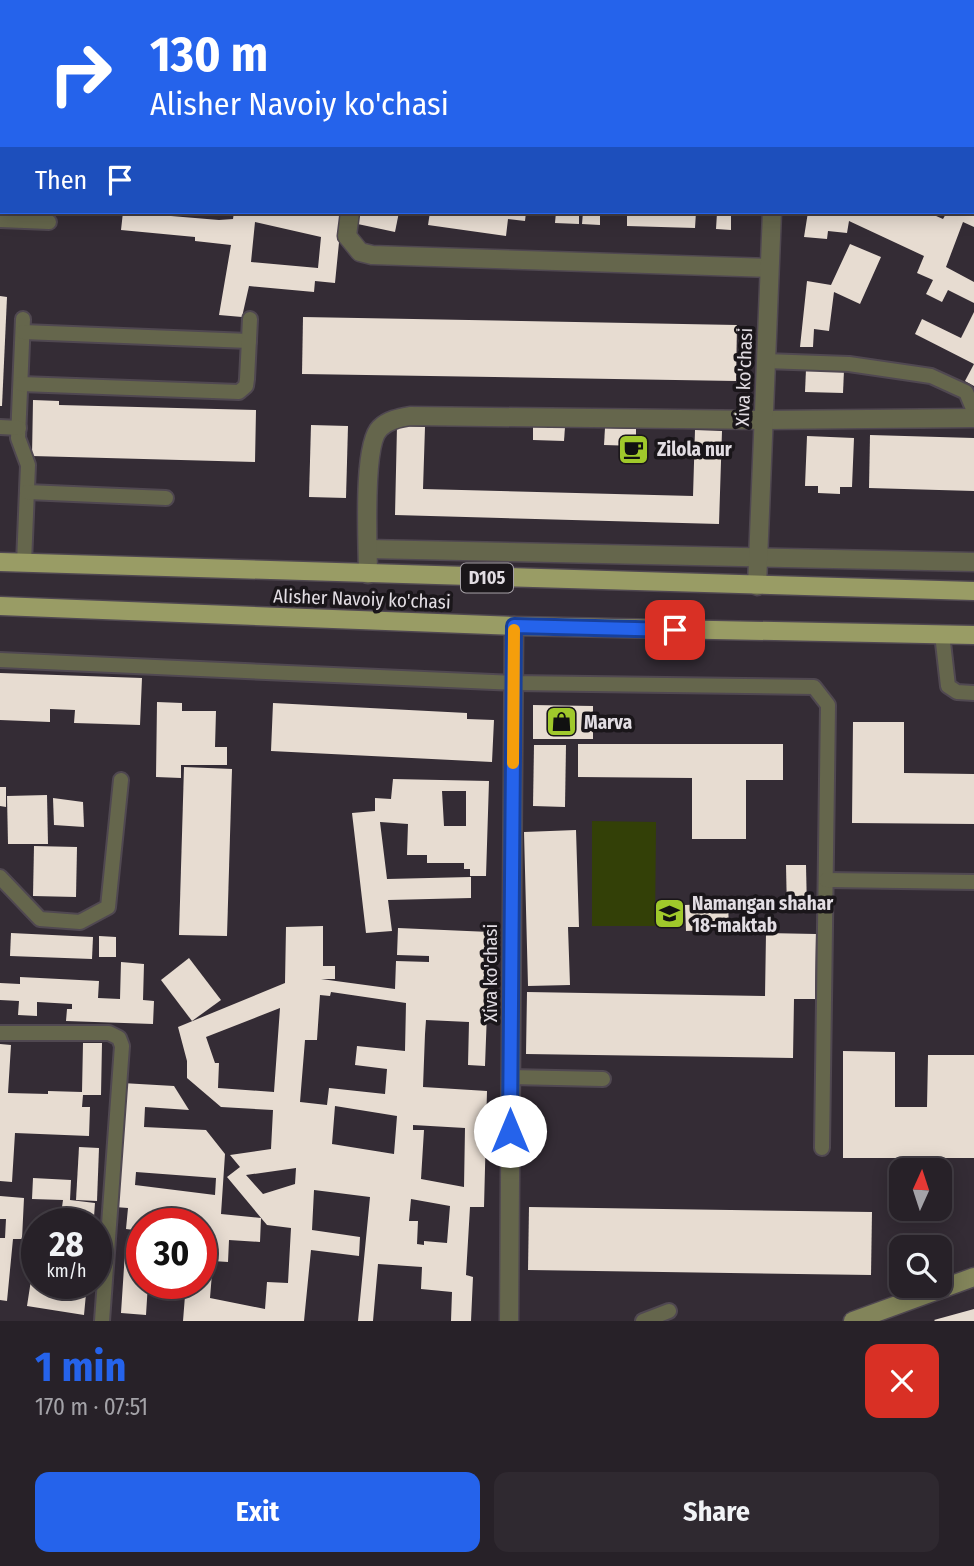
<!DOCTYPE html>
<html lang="en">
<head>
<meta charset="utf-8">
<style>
  body { margin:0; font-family:"Fira Sans Condensed",sans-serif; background:#2f2930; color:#f1f3f6; height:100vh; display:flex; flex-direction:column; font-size:26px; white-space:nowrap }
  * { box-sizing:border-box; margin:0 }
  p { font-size:23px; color:#a4a3a8 }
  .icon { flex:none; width:38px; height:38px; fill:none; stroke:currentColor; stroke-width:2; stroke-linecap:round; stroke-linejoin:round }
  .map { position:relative; height:1321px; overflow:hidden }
  .sheet { display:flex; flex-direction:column; background:#272128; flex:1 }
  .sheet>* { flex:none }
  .guide { position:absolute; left:0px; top:0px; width:975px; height:214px; box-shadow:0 4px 18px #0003,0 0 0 2px #433e45; background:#2563eb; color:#fff; overflow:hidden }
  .needle { width:46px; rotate:3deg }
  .controls { position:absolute; left:889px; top:1158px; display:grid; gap:14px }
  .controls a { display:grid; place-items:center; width:63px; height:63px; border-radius:14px; background:#272128; box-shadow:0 4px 18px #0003,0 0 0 2px #433e45; font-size:35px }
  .speed { position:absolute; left:21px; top:1208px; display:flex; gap:14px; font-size:35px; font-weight:700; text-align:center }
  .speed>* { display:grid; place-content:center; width:91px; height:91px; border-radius:50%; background:#272128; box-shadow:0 4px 18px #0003,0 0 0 2px #433e45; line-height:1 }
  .speed small { font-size:18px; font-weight:400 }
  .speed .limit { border:10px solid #d22; background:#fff; color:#111 }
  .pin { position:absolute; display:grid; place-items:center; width:60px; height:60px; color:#fff; margin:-30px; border-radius:14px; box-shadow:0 4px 10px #0006 }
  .me { position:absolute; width:77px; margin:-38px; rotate:0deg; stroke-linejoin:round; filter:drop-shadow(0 0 5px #0008) }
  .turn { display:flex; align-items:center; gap:24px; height:147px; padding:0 35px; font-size:32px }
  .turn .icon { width:91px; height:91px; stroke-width:2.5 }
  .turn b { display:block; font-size:49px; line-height:60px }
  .then { display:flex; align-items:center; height:66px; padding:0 35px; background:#0003; gap:14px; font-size:26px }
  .round { display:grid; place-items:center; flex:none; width:74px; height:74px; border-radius:14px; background:#2f2930 }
  .headline { display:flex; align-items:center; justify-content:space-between; height:119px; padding:0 35px }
  h1 { font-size:42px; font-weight:700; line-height:52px; color:#2563eb }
  .cta { display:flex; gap:14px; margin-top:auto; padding:14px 35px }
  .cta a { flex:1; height:80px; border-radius:14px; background:#2563eb; color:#fff; font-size:28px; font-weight:700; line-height:80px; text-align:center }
  .cta a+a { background:#2f2930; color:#f1f3f6 }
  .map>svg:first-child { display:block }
  .green { fill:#334007 }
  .building { fill:#e7dcd1; fill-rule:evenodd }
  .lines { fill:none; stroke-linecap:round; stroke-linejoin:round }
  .lane-casing { stroke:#504851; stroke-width:18 }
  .street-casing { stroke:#504851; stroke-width:21 }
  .secondary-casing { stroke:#504851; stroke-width:21 }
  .primary-casing { stroke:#504851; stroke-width:21 }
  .lane { stroke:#65664c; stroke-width:14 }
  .street { stroke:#65664c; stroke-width:18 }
  .secondary { stroke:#82845a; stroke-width:18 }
  .primary { stroke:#999c65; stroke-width:18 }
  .route-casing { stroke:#184099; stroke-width:18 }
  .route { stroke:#2563eb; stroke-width:12 }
  .slow { stroke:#f59e0b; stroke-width:12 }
  .labels { text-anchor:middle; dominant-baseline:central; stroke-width:7; stroke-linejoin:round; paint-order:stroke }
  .shield { fill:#1a161a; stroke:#a6a1a7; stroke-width:2 }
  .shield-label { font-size:18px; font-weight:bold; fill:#e2dde3 }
  .street-label { font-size:19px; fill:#e2dde3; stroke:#1a161a }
  .poi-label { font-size:19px; font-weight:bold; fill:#e2dde3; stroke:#1a161a; text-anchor:start }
</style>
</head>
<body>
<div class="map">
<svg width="974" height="1321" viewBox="0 0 974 1321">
  <rect width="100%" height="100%" fill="#342c35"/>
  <polygon class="green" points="592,821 656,822 655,926 592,926"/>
  <g class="building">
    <path d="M123 212 219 220 233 219 234 212H342L335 283 315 281 314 292 249 286 242 317 219 315 231 245 195 241V237L121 230ZM255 222 321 237 318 268 251 262Z"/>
    <polygon points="356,212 399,212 395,232 353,223"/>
    <polygon points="430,212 526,212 525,221 508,219 506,236 428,225"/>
    <polygon points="556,212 579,212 579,224 555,223"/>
    <polygon points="583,212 600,212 600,225 582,224"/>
    <polygon points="627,212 696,212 695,228 627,226"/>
    <polygon points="808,212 927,212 943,219 947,212 974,212 974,227 963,222 946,267 974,282 974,303 948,290 942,302 926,294 933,280 917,273 924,256 849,221 847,233 828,231 827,239 804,237"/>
    <polygon points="717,213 731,213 731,230 716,229"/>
    <polygon points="850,244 881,257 860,304 834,292 829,331 814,329 813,347 800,347 807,281 831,285"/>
    <polygon points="0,296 7,297 2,406 0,406"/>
    <polygon points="974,312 974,364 915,334 922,319 961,338"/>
    <polygon points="303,317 737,325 736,381 302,374"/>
    <polygon points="974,364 974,386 965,381"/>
    <polygon points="806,369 844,370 843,393 805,392"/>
    <polygon points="33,400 59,401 59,405 256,410 255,462 32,456"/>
    <polygon points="311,425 348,426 346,498 309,497"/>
    <polygon points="397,426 425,427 423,489 693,496 695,430 722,431 719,524 395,515"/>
    <polygon points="533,426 565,427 564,441 533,440"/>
    <polygon points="605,428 636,429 636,446 604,445"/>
    <polygon points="870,435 974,438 974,491 869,488"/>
    <polygon points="807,436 854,438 852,487 840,487 840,494 818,493 818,486 805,486"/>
    <polygon points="0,673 142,678 140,725 74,723 75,710 50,709 50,722 0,720"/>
    <polygon points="157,702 182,703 182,711 216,711 215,747 227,747 227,765 181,765 181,778 156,777"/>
    <polygon points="273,703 467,713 467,719 494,720 492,762 271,751"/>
    <polygon points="533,705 593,706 593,739 533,739"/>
    <polygon points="853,722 904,722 904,773 974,774 974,824 852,823"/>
    <polygon points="578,744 783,744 783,780 746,780 746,839 692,839 692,778 578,777"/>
    <polygon points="534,745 566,745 565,807 533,806"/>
    <polygon points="184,767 232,769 227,936 179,935"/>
    <path d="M393 779 489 781 486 876H470V869H464V863H427V855H407L408 824 380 822 387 879 471 877V898L388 900 392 931 366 933 352 813 375 811V798L391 799ZM442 791H466V826H444Z"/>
    <polygon points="0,787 6,787 6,807 0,806"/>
    <polygon points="47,795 48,844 8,844 7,796"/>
    <polygon points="53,798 83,802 84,827 54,825"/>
    <polygon points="576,830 579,927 568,927 570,985 528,986 524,832"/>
    <polygon points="34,846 77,847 76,897 33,896"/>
    <polygon points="786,865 806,865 807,911 787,912"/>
    <polygon points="728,903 729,929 686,931 685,905"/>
    <path d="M323 926V966H335V979H321L395 989 396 961 429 962V956L397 955 398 928 490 932 485 1066 468 1065 469 1022 426 1020 425 1034 423 1087 487 1091 484 1207H470L466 1275 473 1277 471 1321H451L452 1292 421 1289 422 1267 378 1264 373 1321H358L370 1197 314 1190 312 1230 360 1237 359 1256 311 1250 304 1321H183L186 1283H201V1223H142V1231L126 1229 128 1208 115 1207 122 1083 174 1086 189 1110 145 1107 144 1127 206 1130 225 1154 221 1214 261 1218 260 1242 229 1240 228 1262 213 1261 210 1298 265 1309 267 1282 288 1283 291 1228 267 1225 227 1177 240 1167 230 1155 271 1149 273 1110 221 1107 187 1078V1061L178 1027 285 983 286 927ZM331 992 406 1003 405 1051 357 1046 355 1065 387 1069 385 1094 329 1088 327 1105 300 1102 305 1040H317L320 995 330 996ZM280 1008 274 1092 218 1088 219 1063H215L206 1037ZM335 1106 397 1116 394 1154 332 1144ZM413 1125 465 1128 464 1187 421 1179 424 1130H413ZM296 1168 295 1184 263 1194 246 1175ZM136 1172 216 1178 215 1195 135 1185ZM411 1199 450 1206 447 1243 424 1241V1245L417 1244 418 1221H409Z"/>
    <polygon points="11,933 93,937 92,959 10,956"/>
    <polygon points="766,933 816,934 815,999 794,999 793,1058 526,1054 527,992 765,996"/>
    <polygon points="99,936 116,937 116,957 99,957"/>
    <polygon points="189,958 221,1000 192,1021 161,980"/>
    <polygon points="121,962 144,964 143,1000 154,1001 153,1024 66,1021 67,1009 72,1009 72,1004 37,1002 37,1016 18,1015 19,1001 0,1000 0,983 20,984 20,977 99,981 98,998 120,999"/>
    <polygon points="83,1043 102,1043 101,1095 83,1095 82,1107 90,1107 89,1136 15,1133 12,1182 0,1181 0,1044 11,1045 8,1093 48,1094 48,1091 82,1092"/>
    <polygon points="843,1051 895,1052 895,1107 927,1107 928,1055 974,1055 974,1158 843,1158"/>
    <polygon points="79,1147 99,1148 97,1201 76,1200"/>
    <polygon points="33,1178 71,1180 70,1200 95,1203 94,1217 61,1214 63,1200 32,1199"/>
    <polygon points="0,1196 24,1198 22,1239 13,1239 7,1301 0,1300 0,1238 5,1238 6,1219 0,1219"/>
    <polygon points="529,1207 872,1212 871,1275 528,1270"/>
    <polygon points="125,1252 142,1254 142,1283 148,1283 146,1315 121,1313"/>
    <polygon points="33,1267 37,1268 37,1283 87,1283 84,1315 27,1306"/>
    <polygon points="974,1309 974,1321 935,1321 934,1320"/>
  </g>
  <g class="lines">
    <defs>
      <g id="lane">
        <polyline points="830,2 831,0"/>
        <polyline points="0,220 49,222"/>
        <polyline points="23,319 18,438 28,465 24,563"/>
        <polyline points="23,332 249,341"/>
        <polyline points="765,361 849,364 931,376 966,392 974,411"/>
        <polyline points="21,384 239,392 246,386 247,379 250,319"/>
        <polyline points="0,427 19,428"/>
        <polyline points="27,492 166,498"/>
        <polyline points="942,634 948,686 957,692 974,693"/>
        <polyline points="0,660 513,683 814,687 828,705 822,1148"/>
        <polyline points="0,877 40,919 80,922 108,907 121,780"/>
        <polyline points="826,880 974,882"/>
        <polyline points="0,1033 109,1033 119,1038 122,1046 102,1321"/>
        <polyline points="510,1077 603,1079"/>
        <polyline points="643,1321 669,1311"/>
      </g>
      <g id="street">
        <polyline points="396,2 397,0"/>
        <polyline points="795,2 796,0"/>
        <polyline points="350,212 347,236 360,252 372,255 769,268"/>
        <polyline points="368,549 974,562"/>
        <path d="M368 574C368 546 362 445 380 428 388 420 399 418 410 416L763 420 974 418"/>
        <polyline points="757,586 772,212"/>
        <polyline points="509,1321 514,626"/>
      </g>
      <polyline id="secondary" points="853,1321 974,1277"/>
      <g id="primary">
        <polyline points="0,562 974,591"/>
        <polyline points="0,606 514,626 974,635"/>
      </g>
    </defs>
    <use href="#lane" class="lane-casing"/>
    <use href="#street" class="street-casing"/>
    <use href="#secondary" class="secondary-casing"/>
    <use href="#primary" class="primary-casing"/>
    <use href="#lane" class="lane"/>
    <use href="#street" class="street"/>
    <use href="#secondary" class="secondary"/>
    <use href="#primary" class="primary"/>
  </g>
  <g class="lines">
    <defs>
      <polyline id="route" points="510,1131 514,626 675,630"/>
    </defs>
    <use href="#route" class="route-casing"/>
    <use href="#route" class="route"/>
    <polyline class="slow" points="513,763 514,630"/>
  </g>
  <defs>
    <symbol id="cafe-square" viewBox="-11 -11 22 22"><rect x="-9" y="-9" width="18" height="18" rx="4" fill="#a0c92b" stroke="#1a161a"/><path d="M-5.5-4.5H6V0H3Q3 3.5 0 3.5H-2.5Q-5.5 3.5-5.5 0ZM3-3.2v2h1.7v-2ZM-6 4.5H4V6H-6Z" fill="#111"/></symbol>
    <symbol id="shop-square" viewBox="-11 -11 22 22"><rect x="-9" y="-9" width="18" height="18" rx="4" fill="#a0c92b" stroke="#1a161a"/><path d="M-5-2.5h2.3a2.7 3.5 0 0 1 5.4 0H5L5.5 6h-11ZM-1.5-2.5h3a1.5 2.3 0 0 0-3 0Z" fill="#111"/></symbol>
    <symbol id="school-square" viewBox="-11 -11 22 22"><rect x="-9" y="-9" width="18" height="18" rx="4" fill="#a0c92b" stroke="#1a161a"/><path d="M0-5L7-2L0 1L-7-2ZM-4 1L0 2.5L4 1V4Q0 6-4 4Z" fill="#111"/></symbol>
  </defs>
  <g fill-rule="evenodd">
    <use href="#cafe-square" x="616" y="432" width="35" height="35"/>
    <use href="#shop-square" x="544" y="704" width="35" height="35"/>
    <use href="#school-square" x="652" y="896" width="35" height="35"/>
  </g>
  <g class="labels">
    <rect class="shield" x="461" y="563.5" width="52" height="29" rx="5"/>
    <g class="shield-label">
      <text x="487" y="578">D105</text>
    </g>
    <g class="street-label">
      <text transform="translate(744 377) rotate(-88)">Xiva ko'chasi</text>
      <text transform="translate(362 599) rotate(2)">Alisher Navoiy ko'chasi</text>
      <text transform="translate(490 973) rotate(-90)">Xiva ko'chasi</text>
    </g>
    <g class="poi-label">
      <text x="657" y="449">Zilola nur</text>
      <text x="584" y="722">Marva</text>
      <text x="692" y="903">Namangan shahar<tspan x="692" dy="22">18-maktab</tspan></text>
    </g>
  </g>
</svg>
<div class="controls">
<a><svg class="needle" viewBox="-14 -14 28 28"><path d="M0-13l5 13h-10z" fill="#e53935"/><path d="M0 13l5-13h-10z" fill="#a4a3a8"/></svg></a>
<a><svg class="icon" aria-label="search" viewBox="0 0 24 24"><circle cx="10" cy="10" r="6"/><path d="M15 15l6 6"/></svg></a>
</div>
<div class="speed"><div>28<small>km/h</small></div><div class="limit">30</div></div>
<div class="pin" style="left:675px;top:630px;background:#d93025"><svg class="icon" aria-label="arrive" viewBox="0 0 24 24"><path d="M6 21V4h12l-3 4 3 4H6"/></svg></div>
<svg class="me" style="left:510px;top:1131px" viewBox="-20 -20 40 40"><circle r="19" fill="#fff"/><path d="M0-13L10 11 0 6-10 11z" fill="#2563eb"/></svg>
<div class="guide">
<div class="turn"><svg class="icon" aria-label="right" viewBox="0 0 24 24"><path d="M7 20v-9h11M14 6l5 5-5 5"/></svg><div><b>130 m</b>Alisher Navoiy ko'chasi</div></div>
<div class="then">Then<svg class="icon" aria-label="arrive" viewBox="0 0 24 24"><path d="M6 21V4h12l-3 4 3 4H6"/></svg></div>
</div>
</div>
<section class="sheet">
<div class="headline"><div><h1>1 min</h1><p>170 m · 07:51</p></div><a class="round" style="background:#d93025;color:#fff"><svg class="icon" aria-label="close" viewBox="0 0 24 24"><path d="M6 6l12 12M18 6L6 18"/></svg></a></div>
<div class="cta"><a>Exit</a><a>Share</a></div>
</section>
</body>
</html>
